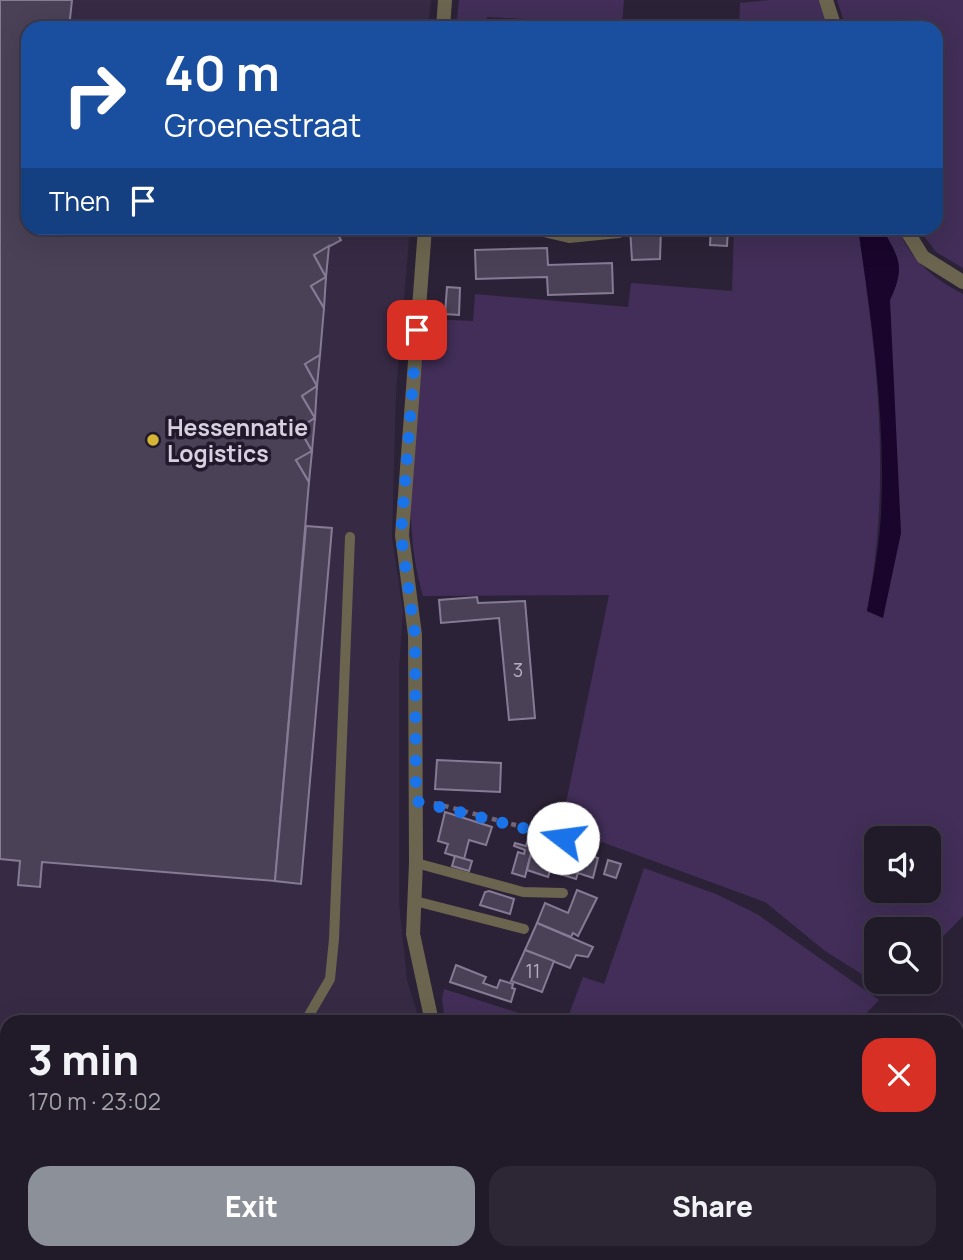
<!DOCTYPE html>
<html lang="en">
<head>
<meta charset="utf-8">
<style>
  body { margin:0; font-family:Manrope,sans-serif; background:#2d2735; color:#f1f3f6; height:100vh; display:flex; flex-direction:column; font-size:26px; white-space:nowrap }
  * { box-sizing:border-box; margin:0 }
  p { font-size:23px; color:#a2a1a8 }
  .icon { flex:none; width:38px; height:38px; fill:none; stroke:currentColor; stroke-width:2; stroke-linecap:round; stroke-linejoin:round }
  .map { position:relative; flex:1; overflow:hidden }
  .panel { position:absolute; left:0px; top:1015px; width:964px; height:245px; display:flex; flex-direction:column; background:#211a29; border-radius:21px 21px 0 0; box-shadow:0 7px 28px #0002,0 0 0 2px #3e3846 }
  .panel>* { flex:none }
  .guide { position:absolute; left:21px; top:21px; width:922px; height:214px; border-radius:21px; box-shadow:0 7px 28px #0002,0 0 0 2px #3e3846; background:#1a4fa0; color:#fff; overflow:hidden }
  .tools { position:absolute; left:864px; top:826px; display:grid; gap:14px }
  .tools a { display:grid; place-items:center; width:77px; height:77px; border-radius:14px; background:#211a29; box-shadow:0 7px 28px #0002,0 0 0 2px #3e3846; font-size:35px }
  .pin { position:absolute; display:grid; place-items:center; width:60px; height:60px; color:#fff; margin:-30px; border-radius:14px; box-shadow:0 4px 10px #0006 }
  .me { position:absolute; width:77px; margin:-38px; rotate:285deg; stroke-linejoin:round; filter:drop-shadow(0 0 5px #0008) }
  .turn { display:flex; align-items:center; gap:24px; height:147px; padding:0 28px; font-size:32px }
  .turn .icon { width:91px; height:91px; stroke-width:2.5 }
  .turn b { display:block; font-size:49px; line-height:60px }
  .then { display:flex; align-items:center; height:66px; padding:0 28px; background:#0003; gap:14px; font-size:26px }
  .round { display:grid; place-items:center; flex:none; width:74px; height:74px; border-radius:21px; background:#2d2735 }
  .summary { display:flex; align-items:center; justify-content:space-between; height:119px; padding:0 28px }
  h1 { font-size:42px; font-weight:800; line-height:52px }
  .action { display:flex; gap:14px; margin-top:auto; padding:14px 28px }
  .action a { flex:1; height:80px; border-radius:21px; background:#8c9099; color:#fff; font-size:28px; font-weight:800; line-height:80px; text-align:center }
  .action a+a { background:#2d2735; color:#f1f3f6 }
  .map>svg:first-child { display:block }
  .built { fill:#372a45 }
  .green { fill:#422e58; fill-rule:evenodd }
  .water { fill:#1a052c }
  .building { fill:#4a4157; stroke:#867b94; stroke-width:2 }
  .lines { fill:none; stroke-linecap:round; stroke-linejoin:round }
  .path { stroke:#6f6779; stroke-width:4.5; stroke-dasharray:5 5; stroke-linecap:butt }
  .service { stroke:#6b654f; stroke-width:10 }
  .minor { stroke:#6b654f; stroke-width:14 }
  .rail { stroke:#7d7587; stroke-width:5; stroke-dasharray:12 12; stroke-linecap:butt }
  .route { stroke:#1a73e8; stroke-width:12; stroke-dasharray:0 21.6 }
  .poi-dot { fill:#d6b534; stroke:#22192d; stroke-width:2.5 }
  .labels { text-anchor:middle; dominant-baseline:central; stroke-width:7; stroke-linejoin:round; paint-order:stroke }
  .number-label { font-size:19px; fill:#b4adbd }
  .poi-label { font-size:23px; font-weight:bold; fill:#d7d1df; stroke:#22192d; text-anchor:start }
</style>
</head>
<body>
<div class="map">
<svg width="963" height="1260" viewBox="0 0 963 1260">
  <rect width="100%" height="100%" fill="#2c2237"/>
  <g class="built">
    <polygon points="0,0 431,0 428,28 28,28 28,228 410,228 396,393 392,537 403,612 399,669 399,903 407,980 420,1022 7,1022 7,1051 0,1046"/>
    <polygon points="0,1174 7,1180 7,1253 95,1253 101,1260 0,1260"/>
    <polygon points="303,1253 498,1253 497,1260 313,1260"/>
  </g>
  <g class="green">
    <polygon points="459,0 624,0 622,24 487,17 485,28 456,28"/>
    <polygon points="769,0 819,0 828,28 739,28 740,3"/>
    <polygon points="837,0 963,0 963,268 936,252 918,228 936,228 936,28 846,28"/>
    <path d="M734 228H858C877 358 892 479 867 611L883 618 890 299C903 274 896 252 882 228H897C912 260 930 277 963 294V916L929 951V929H877V982H898L889 991 825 951 765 902 561 827 609 595 423 596C397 509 419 409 427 319L473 321 475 294 628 307 631 283 732 291ZM877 838H929V891H877Z"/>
    <polygon points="644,868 716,894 757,914 879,1000 858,1022 566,1022 583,977 604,984"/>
    <polygon points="444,989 547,1022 445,1022 442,999"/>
    <polygon points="588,1253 635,1253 628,1260 588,1260"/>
  </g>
  <path class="water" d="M858 228H882C899 258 906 266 890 300L901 533 883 618 867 611C873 579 879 548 881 515 886 420 872 322 858 228Z"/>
  <g class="building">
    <polygon points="0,0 72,0 69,28 28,28 28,228 334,228 341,240 314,255 326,277 311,286 324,308 320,355 305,364 317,386 302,396 315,418 299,428 312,451 296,460 309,482 275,881 42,862 40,887 18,885 20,861 0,859"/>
    <polygon points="490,20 576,28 490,28"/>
    <polygon points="642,20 719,24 719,28 641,28"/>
    <polygon points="630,228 661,228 660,259 632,260"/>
    <rect x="668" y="228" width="18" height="2"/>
    <polygon points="711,228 728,228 727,246 710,245"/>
    <polygon points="329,246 326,277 314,255"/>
    <polygon points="547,248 548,265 612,263 613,293 548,295 547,277 476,279 475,250"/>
    <polygon points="326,277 324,308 311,286"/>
    <polygon points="447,287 460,288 459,315 445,314"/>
    <polygon points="320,355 317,386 305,364"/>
    <polygon points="317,386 315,418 302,396"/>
    <polygon points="315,418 312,451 299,428"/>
    <polygon points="312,451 309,482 296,460"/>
    <polygon points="306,526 332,528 301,884 275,881"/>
    <polygon points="477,597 478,603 525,601 535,718 509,720 499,618 441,623 439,600"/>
    <polygon points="437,760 501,763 500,792 435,789"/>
    <polygon points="445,812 492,827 486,845 469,840 464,859 445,853 448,844 438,841"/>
    <polygon points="528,839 534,841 525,877 512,873 518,852 524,854 525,850 514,846 515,843 526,846"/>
    <polygon points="534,841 598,858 593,878 578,873 576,879 550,871 548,877 527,870"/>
    <polygon points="455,856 472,861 469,871 452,866"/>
    <polygon points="608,860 621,864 616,878 604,874"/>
    <polygon points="577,890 597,898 578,936 573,933 571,937 537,923 545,903 568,913"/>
    <polygon points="489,891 514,899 510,914 480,905 485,892"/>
    <polygon points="537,923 593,947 588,957 576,955 570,968 525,950"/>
    <polygon points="525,950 554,961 542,992 511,981"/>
    <polygon points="456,965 486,977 483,983 497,988 500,980 513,984 512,988 515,989 511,1002 450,982"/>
    <polygon points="0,1186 7,1191 7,1253 57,1253 66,1260 0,1260"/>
    <polygon points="554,1253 581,1253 579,1260 552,1260"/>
  </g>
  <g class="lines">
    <polyline class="path" points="434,803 563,838"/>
    <g class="service">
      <polyline points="526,228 569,238 619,233"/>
      <polyline points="416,863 523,892 563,893"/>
      <polyline points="415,901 524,929"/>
      <polyline points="305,1022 330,979 334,939 350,537"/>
      <polyline points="291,1253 300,1260"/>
    </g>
    <g class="minor">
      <polyline points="826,0 835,28"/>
      <polyline points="443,28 445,0"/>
      <polyline points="425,228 402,535 415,635 416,863 413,934 432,1022"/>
      <polyline points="905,228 923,257 963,282"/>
      <polyline points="507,1260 508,1253"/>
    </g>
    <g class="rail">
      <polyline points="0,1054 7,1059"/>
      <polyline points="0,1095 7,1100"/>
      <polyline points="0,1111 7,1116"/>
      <polyline points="0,1142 7,1147"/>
      <polyline points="0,1164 7,1169"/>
      <polyline points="108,1253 114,1260"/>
      <polyline points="124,1253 133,1260"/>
      <polyline points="154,1253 164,1260"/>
      <polyline points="196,1253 206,1260"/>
      <polyline points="219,1253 228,1260"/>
      <polyline points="276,1253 286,1260"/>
    </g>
  </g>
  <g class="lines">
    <polyline class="route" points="417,330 401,535 415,635 416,801 563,838"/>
  </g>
  <circle class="poi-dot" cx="153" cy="440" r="7"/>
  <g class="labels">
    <g class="number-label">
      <text x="518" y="670">3</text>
      <text x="533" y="971">11</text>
    </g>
    <g class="poi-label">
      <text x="167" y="427">Hessennatie<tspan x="167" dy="26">Logistics</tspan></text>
    </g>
  </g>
</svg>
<div class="tools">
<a><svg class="icon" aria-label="sound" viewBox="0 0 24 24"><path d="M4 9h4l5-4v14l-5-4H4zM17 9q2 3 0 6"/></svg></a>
<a><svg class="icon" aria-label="search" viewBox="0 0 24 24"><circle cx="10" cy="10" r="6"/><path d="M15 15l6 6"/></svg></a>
</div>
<div class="pin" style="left:417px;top:330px;background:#d93025"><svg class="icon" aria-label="arrive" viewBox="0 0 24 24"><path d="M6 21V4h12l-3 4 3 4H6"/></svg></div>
<svg class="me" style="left:563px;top:838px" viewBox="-20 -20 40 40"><circle r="19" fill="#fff"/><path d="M0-13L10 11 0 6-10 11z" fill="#1a73e8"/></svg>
<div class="guide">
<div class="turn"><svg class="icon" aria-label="right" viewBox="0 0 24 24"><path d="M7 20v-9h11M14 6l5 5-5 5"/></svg><div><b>40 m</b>Groenestraat</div></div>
<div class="then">Then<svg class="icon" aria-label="arrive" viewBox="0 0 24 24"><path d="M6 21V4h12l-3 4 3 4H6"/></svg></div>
</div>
<section class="panel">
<div class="summary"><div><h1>3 min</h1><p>170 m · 23:02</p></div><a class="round" style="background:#d93025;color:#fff"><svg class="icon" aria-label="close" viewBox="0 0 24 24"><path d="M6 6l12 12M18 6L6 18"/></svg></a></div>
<div class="action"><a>Exit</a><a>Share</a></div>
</section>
</div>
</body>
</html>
